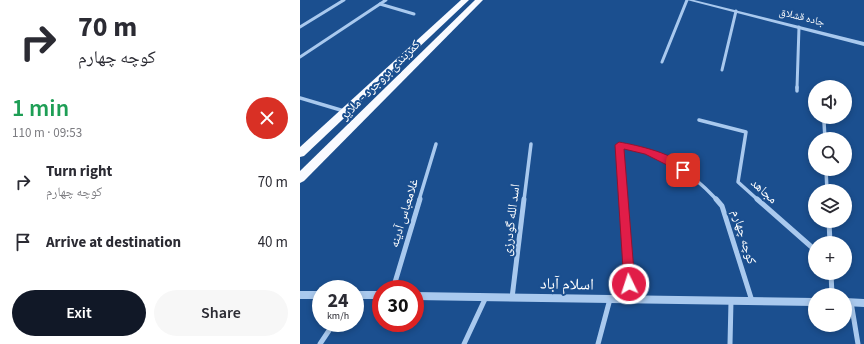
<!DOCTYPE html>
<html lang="en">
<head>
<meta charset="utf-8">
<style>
  body { margin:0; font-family:"Source Sans 3","Noto Naskh Arabic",sans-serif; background:#f7f7f7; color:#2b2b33; height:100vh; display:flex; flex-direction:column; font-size:15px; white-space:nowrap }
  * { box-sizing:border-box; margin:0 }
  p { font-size:13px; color:#7c7c81 }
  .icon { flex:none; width:22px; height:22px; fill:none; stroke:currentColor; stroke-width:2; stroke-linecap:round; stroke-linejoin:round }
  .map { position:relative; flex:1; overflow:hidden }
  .sheet { display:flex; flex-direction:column; background:#fff; width:300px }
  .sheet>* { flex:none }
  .top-card { background:#fff; color:#2b2b33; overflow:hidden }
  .fabs { position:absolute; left:508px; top:80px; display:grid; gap:8px }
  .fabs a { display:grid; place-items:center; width:44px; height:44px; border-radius:50%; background:#fff; box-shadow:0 2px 6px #0003; font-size:20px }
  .speed { position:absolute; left:12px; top:280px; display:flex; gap:8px; font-size:20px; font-weight:700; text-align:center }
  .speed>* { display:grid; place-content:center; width:52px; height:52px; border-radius:50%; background:#fff; box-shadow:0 2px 6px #0003; line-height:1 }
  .speed small { font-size:10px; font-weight:400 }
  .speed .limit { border:6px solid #d22; background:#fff; color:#111 }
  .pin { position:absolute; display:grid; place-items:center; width:34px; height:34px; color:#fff; margin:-17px; border-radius:8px; box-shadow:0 2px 6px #0006 }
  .me { position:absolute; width:44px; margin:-22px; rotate:356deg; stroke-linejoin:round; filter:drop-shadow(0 0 3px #0008) }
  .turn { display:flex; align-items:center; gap:14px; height:84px; padding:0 12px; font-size:18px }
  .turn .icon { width:52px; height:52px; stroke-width:2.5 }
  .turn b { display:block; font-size:28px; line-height:34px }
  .round { display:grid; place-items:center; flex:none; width:42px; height:42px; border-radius:21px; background:#f7f7f7 }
  .overview { display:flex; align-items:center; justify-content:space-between; height:68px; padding:0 12px }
  h1 { font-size:24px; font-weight:600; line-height:30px; color:#1e9e55 }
  .cta { display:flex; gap:8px; margin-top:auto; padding:8px 12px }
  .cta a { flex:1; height:46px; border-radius:24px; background:#111827; color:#fff; font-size:16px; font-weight:600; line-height:46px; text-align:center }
  .cta a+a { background:#f7f7f7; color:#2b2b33 }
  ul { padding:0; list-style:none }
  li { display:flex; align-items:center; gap:12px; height:60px; padding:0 12px }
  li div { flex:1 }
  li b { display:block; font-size:15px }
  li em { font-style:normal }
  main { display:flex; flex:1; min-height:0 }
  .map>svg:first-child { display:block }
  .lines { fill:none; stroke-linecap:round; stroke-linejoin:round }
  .minor-far2 { stroke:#a9c9ee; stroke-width:3 }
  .minor-far1 { stroke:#a9c9ee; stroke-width:3.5 }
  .minor { stroke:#a9c9ee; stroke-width:5 }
  .tertiary { fill:#a9c9ee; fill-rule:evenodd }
  .trunk { fill:#f8faff; fill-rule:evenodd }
  .route { fill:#e11d48; stroke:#92132f }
  .labels { text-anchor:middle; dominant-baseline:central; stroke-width:4; stroke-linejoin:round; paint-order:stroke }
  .far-street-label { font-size:11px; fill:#fff; stroke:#1b4f8f }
  .street-label { font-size:13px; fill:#fff; stroke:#1b4f8f }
  .near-street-label { font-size:16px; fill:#fff; stroke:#1b4f8f }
</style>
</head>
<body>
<main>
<section class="sheet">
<div class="top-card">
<div class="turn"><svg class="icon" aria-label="right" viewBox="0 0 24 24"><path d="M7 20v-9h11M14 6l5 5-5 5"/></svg><div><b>70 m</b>کوچه چهارم</div></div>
</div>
<div class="overview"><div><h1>1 min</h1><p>110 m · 09:53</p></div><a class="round" style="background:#d93025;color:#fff"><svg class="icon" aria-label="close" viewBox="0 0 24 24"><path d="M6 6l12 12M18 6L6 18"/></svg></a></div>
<ul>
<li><svg class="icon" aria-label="right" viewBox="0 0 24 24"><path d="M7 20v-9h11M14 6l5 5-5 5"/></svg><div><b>Turn right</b><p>کوچه چهارم</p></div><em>70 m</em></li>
<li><svg class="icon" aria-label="arrive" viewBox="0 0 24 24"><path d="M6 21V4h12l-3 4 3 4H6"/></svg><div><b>Arrive at destination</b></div><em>40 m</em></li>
</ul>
<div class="cta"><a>Exit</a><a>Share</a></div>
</section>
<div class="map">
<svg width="564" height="344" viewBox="0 0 564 344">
  <rect width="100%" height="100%" fill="#1b4f8f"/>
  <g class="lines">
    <g class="minor-far2">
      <polyline points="80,4 114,14"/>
      <polyline points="0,27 44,0"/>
      <polyline points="0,57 86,0"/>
      <polyline points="362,62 387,0"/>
      <polyline points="422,70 436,11"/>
      <polyline points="497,88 499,27"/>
    </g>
    <g class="minor-far1">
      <polyline points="497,91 497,87"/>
      <polyline points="0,98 44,111"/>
      <polyline points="399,120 446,132 438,182 458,200"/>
      <polyline points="524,122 525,139"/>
      <polyline points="526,169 527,191"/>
      <polyline points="119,200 136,144"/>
      <polyline points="224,200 231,144"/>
      <path d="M323 200 319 145C363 154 386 167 417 200"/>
    </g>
    <g class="minor">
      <polyline points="323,199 330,299"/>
      <polyline points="416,199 422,206 452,301"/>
      <polyline points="457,199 515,250"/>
      <polyline points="529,221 530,243"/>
      <polyline points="531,273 532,295"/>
      <polyline points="93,289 120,199"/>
      <polyline points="212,298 224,199"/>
      <polyline points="551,302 558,344"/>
      <polyline points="20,344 34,323"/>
      <polyline points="164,344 186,297"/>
      <polyline points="298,344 310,299"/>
      <polyline points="430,344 431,301"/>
    </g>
    <g class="tertiary">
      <polygon points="387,0 394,0 564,42 564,46"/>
      <rect x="0" y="291" width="21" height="8"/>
      <rect x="55" y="291" width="26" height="8"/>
      <polygon points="115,292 515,298 515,306 115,300"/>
      <polygon points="545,298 564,299 564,307 545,306"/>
    </g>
    <g class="trunk">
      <polygon points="161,0 169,0 4,156 0,157 0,147"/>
      <polygon points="175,0 183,0 4,181 0,183 0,171"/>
    </g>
  </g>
  <path class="route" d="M319 142C336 145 379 154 387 170L383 173 345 154 324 149 335 284 333 288 329 290 325 288 324 284 315 145Z"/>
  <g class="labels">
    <g class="far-street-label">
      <text transform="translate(502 17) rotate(14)">جاده قشلاق</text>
    </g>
    <g class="street-label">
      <text transform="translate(80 80) rotate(-45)">کمربندی بروجرد - ملایر</text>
      <text transform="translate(464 191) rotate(42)">مجاهد</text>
      <text transform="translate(104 213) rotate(-73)">غلامعباس آدینه</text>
      <text transform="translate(211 220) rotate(-83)">اسد الله گودرزی</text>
      <text transform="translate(444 237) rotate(73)">کوچه چهارم</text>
    </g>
    <g class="near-street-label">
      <text transform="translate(267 284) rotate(1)">اسلام آباد</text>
    </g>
  </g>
</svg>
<div class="fabs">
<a><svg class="icon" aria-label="sound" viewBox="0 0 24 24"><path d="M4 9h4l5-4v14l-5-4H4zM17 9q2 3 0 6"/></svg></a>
<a><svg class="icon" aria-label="search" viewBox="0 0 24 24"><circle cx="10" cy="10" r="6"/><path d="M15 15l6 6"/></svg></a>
<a><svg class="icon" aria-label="layers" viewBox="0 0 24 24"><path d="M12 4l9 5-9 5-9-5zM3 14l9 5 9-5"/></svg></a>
<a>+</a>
<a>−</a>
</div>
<div class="speed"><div>24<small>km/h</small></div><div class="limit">30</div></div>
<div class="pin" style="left:383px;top:170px;background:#d93025"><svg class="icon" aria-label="arrive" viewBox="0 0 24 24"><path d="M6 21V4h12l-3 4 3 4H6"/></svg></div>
<svg class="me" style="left:329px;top:284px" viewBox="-20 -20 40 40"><circle r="17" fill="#e11d48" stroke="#fff" stroke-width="3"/><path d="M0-11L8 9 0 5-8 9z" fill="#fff"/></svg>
</div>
</main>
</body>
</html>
